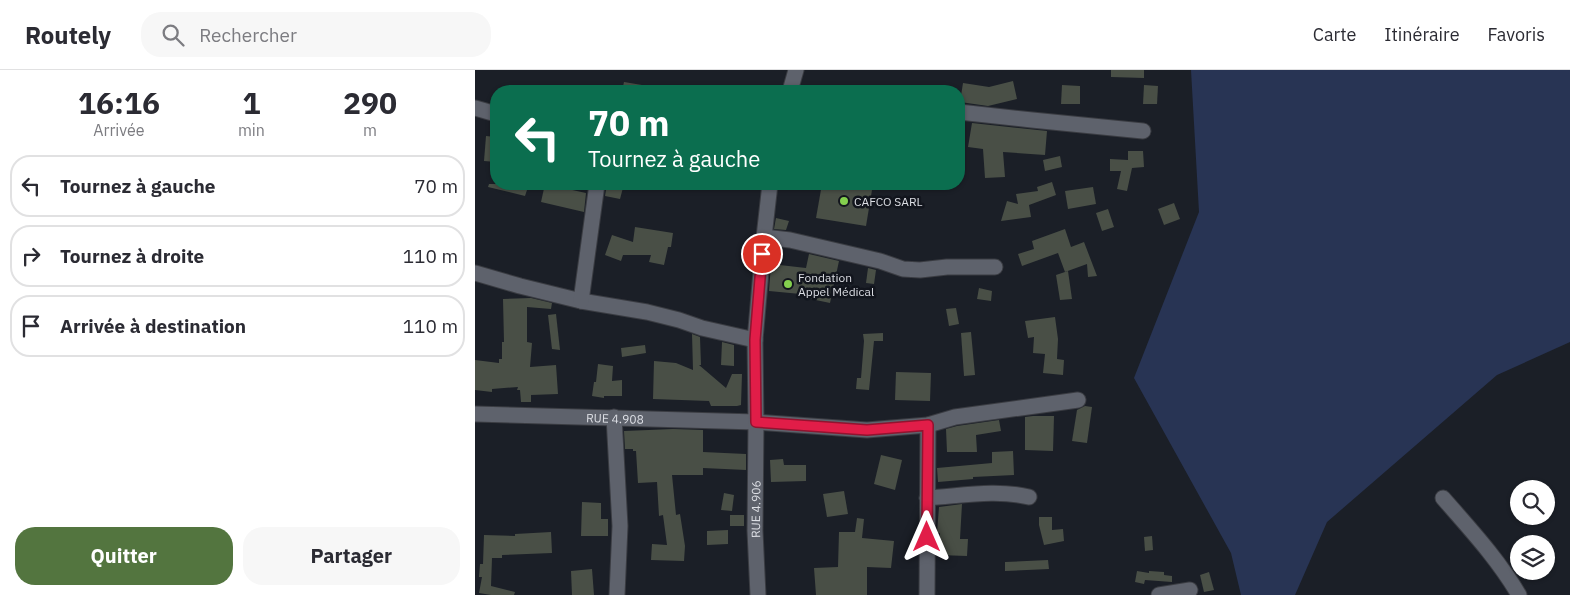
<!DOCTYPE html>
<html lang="fr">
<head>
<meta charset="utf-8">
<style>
  body { margin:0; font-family:"IBM Plex Sans",sans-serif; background:#f7f7f7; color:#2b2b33; height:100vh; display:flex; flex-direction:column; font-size:19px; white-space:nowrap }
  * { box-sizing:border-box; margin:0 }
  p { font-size:16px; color:#7c7c81 }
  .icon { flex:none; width:28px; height:28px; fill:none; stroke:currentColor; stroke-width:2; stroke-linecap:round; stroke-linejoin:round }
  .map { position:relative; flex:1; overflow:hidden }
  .sheet { display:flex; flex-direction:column; background:#fff; width:475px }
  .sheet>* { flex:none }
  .top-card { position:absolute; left:15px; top:15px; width:475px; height:105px; border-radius:20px; box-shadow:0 1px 4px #0004; background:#0b6e4f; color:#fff; overflow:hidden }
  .buttons { position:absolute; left:1035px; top:410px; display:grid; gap:10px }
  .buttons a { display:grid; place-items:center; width:45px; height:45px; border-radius:50%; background:#fff; box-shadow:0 1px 4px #0004; font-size:25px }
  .pin { position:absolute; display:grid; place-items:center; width:42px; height:42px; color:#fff; margin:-21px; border:2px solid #fff; border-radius:50%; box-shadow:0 1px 5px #0007 }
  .me { position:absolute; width:55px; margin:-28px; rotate:0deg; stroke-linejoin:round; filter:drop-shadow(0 0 4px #0008) }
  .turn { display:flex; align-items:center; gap:18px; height:105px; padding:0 15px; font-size:22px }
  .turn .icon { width:65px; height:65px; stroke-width:2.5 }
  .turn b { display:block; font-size:35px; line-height:42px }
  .eta { display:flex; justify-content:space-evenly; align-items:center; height:85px; text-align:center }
  .eta b { font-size:30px; font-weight:700; line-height:35px }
  .action { display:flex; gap:10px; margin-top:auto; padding:10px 15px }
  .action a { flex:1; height:58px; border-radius:20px; background:#53753f; color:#fff; font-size:20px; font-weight:700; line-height:58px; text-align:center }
  .action a+a { background:#f7f7f7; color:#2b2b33 }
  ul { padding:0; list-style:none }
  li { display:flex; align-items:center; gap:15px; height:62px; margin:0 10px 8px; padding:0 5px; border:2px solid #e1e1e2; border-radius:20px }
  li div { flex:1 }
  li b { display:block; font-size:19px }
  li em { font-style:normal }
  header { display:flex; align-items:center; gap:30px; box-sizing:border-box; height:70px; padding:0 25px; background:#fff; border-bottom:1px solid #e1e1e2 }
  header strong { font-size:24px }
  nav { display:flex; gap:28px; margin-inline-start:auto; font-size:18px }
  .search { width:350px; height:45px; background:#f7f7f7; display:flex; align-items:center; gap:12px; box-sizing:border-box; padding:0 18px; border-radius:20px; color:#7c7c81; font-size:19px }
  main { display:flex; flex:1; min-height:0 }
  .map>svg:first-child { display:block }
  .green { fill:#283454 }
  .building { fill:#494f46 }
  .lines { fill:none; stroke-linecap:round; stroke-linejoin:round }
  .minor-casing { stroke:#3a3c42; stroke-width:17 }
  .minor { stroke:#5e626c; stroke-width:15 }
  .route-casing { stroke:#92132f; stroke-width:12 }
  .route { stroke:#e11d48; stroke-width:9 }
  .poi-dot { fill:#84d04e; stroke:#12151d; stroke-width:2 }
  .labels { text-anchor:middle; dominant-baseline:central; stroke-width:5; stroke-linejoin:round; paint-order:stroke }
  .poi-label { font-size:12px; fill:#dddfe5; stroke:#12151d; text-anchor:start }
  .street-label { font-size:12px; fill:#dddfe5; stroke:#12151d }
</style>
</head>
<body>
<header>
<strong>Routely</strong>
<div class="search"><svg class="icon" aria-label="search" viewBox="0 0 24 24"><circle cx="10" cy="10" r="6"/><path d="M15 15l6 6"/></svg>Rechercher</div>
<nav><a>Carte</a><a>Itinéraire</a><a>Favoris</a></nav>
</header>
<main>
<section class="sheet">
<div class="eta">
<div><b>16:16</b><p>Arrivée</p></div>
<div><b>1</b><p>min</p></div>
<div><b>290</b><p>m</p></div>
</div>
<ul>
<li><svg class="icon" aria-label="left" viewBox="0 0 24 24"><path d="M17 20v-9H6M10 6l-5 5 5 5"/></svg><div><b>Tournez à gauche</b></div><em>70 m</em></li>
<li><svg class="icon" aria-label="right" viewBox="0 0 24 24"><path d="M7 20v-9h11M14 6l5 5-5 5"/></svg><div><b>Tournez à droite</b></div><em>110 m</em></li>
<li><svg class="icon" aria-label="arrive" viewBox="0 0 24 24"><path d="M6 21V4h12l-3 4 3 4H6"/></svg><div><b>Arrivée à destination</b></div><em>110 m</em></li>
</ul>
<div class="action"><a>Quitter</a><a>Partager</a></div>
</section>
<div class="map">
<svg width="1095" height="525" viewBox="0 0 1095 525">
  <rect width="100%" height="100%" fill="#1b1f27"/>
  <polygon class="green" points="716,0 1095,0 1095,272 1022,305 852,452 820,525 766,525 756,483 659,308 724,142"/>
  <g class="building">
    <polygon points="636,0 669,0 669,8 636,7"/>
    <polygon points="538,11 542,29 513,36 485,32 488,13 514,17"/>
    <polygon points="149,12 179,17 178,21 147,21"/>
    <polygon points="587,15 605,16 605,34 586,34"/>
    <polygon points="669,15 683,16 682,34 668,34"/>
    <polygon points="497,53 572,61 570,85 528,82 530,107 510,108 508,79 493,77"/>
    <polygon points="11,66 21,67 21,92 9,91"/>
    <polygon points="653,81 668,81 669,97 657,98 652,121 642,119 646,101 635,101 635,89 653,90"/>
    <polygon points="585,86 587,97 570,101 568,90"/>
    <polygon points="577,112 581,125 554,135 556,147 526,151 532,131 543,134 541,124 563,121 562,117"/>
    <polygon points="14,114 54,114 50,126 13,117"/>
    <polygon points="70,114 111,123 109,142 66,132"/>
    <polygon points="132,114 149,114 145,129 130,126"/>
    <polygon points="347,114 398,114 391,156 341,148"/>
    <polygon points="618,117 621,134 593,139 590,121"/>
    <polygon points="699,133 705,149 689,155 683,139"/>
    <polygon points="633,139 639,157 627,161 621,143"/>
    <polygon points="301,148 314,151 311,160 299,159"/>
    <polygon points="160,157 198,163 196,177 193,177 189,195 174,192 176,185 148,185 146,191 130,185 137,165 158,172"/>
    <polygon points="590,159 596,177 609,172 622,206 613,207 612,194 590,202 583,183 547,196 543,184 559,179 557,171"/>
    <polygon points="334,184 364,191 355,233 336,229 336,225 294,221 296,194 331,198"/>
    <polygon points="393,198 401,200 399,214 391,213"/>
    <polygon points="593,201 597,229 585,230 581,205"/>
    <polygon points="504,218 517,221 516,231 502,229"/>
    <polygon points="56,228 77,233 76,239 52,237 52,272 57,273 55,297 81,295 83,324 56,325 56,332 46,332 45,320 42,320 43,317 17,319 17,322 0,320 0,290 24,293 24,289 27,289 27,272 29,272 28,229"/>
    <polygon points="481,238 484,254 474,256 471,239"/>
    <polygon points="81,244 85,280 77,279 73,245"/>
    <polygon points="580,247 583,269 582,289 589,290 588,305 568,303 570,284 558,283 559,267 553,268 550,251"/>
    <polygon points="496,262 500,305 489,306 486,263"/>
    <polygon points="408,263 408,271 399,271 394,320 381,319 382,308 386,308 389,271 388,264"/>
    <polygon points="217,264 225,267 226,295 224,295 251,318 257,304 267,304 266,335 262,336 236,336 234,331 178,329 179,291 201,293 218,300"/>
    <polygon points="247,272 259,275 259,296 246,295"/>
    <polygon points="170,275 171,283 147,287 146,278"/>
    <polygon points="123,294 138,296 137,311 147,310 147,326 129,326 129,328 117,326 119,312 121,312"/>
    <polygon points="421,302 456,303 455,331 420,330"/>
    <polygon points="610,336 617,337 612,373 597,371 602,340"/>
    <polygon points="558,346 579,346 578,381 550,380 550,347"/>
    <polygon points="524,350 526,361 501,365 502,382 472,382 471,359 482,356"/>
    <polygon points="198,359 228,360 228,382 271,384 271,400 228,398 228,405 197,405 201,445 205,444 210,476 209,491 176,490 177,474 192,475 188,445 184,446 182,412 163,413 161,381 158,381 158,379 150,379 149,361"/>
    <polygon points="538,381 539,405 498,407 498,409 463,412 462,398 517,393 517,382"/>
    <polygon points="406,385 427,390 420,420 399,414"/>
    <polygon points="308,389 309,395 331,395 331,411 296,412 295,390"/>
    <polygon points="369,421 373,444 352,447 348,424"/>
    <polygon points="249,423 259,425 257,441 246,440"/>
    <polygon points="107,432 126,433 126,449 133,449 133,466 106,466"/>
    <polygon points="487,434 485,469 493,469 492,486 464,485 465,463 462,463 464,437"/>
    <rect x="255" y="445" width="14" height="11"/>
    <polygon points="564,447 577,447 577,460 588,459 589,471 569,475 564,455"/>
    <polygon points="382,448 389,449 387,468 419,471 416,498 392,497 392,525 341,525 339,498 363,497 364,462 380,462"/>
    <polygon points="253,460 253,474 232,475 232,461"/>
    <polygon points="76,462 77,483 27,485 27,488 17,488 16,516 40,522 39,525 16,525 4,523 7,507 4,507 5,494 8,494 9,465 40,466 40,464"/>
    <polygon points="677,466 678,480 670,481 669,467"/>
    <polygon points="573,490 574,499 530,501 530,492"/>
    <polygon points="117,499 119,525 97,525 96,501"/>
    <polygon points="662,501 674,503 674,501 689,502 689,505 697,506 697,512 670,510 669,514 660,512"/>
    <polygon points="734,502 739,520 729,522 725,505"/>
  </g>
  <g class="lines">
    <defs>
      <g id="minor">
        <polyline points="315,21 321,0"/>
        <polyline points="0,38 21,44"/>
        <polyline points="484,42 557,50 668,61"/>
        <polyline points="289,167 315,170 405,191 428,199 445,200 472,197 520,197"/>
        <polyline points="0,203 45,216 106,231 172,242 204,250 227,258 280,270"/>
        <polyline points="106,231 122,114"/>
        <path id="s1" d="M0 344 281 352 392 360 453 355 480 347 603 330"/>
        <polyline points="139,347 145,456 142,525"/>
        <path d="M452 428C486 426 521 419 554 427"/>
        <path d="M968 428C995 459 1023 489 1044 525"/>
        <path id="s2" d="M283 525 280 461 281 352 280 270 289 167 295 114"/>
        <polyline points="452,525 453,355"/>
        <polyline points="684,525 715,520"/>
      </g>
    </defs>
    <use href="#minor" class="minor-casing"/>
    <use href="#minor" class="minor"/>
  </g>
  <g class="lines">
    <defs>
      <polyline id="route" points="287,184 280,270 281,352 392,360 453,355 452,467"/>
    </defs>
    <use href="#route" class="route-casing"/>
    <use href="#route" class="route"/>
  </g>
  <g class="poi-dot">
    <circle cx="369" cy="131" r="5"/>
    <circle cx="313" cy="214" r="5"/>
  </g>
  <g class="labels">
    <g class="poi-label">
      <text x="379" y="131">CAFCO SARL</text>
      <text x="323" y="207">Fondation<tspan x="323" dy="14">Appel Médical</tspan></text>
    </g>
    <g class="street-label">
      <text stroke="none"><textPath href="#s1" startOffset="140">RUE 4.908</textPath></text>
      <text stroke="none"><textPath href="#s2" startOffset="86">RUE 4.906</textPath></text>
    </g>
  </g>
</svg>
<div class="buttons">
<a><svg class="icon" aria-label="search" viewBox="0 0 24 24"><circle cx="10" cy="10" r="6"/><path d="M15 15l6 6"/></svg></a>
<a><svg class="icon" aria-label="layers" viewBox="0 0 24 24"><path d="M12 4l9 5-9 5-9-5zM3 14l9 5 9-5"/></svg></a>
</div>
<div class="pin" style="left:287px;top:184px;background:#d93025"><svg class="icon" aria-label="arrive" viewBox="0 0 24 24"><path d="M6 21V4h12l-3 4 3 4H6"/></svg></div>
<svg class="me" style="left:452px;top:467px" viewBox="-20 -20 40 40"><path d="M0-17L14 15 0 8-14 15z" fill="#e11d48" stroke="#fff" stroke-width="4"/></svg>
<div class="top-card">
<div class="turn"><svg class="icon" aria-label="left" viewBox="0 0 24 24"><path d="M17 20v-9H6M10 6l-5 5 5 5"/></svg><div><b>70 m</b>Tournez à gauche</div></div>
</div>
</div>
</main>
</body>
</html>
